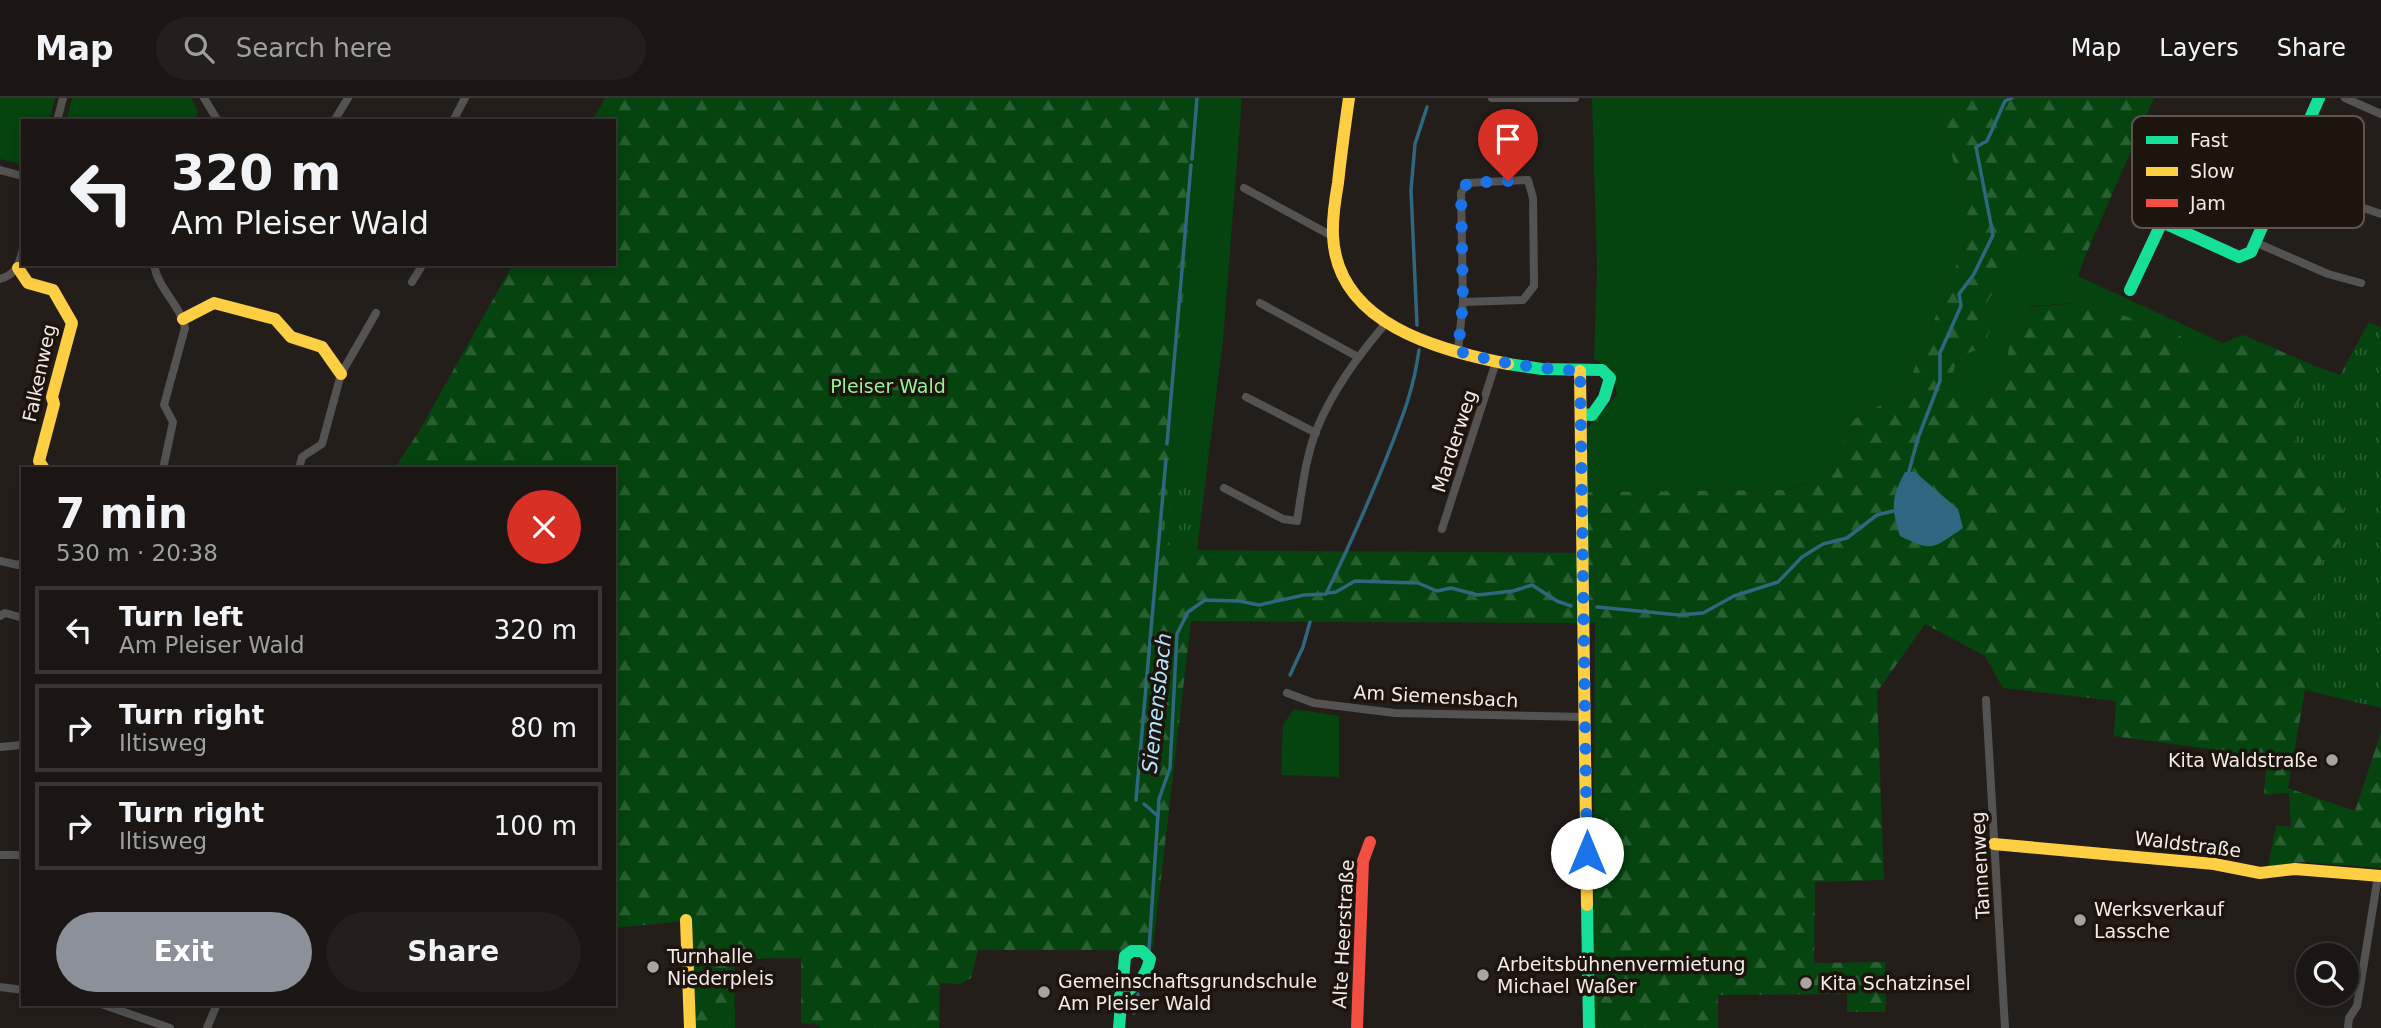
<!DOCTYPE html>
<html lang="en">
<head>
<meta charset="utf-8">
<style>
  body { margin:0; font-family:"DejaVu Sans",sans-serif; background:#241f1d; color:#f1f3f6; height:100vh; display:flex; flex-direction:column; font-size:26px; white-space:nowrap }
  * { box-sizing:border-box; margin:0 }
  p { font-size:23px; color:#a09fa0 }
  .icon { flex:none; width:38px; height:38px; fill:none; stroke:currentColor; stroke-width:2; stroke-linecap:round; stroke-linejoin:round }
  .map { position:relative; flex:1; overflow:hidden }
  .details { position:absolute; left:21px; top:369px; width:595px; height:539px; display:flex; flex-direction:column; background:#1b1614; border-radius:0px; box-shadow:0 4px 18px #0003,0 0 0 2px #393534 }
  .details>* { flex:none }
  .guide { position:absolute; left:21px; top:21px; width:595px; height:147px; border-radius:0px; box-shadow:0 4px 18px #0003,0 0 0 2px #393534; background:#1b1614; color:#f1f3f6; overflow:hidden }
  .tools { position:absolute; left:2296px; top:845px; display:grid; gap:14px }
  .tools a { display:grid; place-items:center; width:63px; height:63px; border-radius:50%; background:#1b1614; box-shadow:0 4px 18px #0003,0 0 0 2px #393534; font-size:35px }
  .pin { position:absolute; display:grid; place-items:center; width:60px; height:60px; color:#fff; margin:-72px -30px; border-radius:50% 50% 50% 0; rotate:-45deg; box-shadow:0 0 7px #0007 }
  .pin .icon { rotate:45deg }
  .me { position:absolute; width:77px; margin:-38px; rotate:0deg; stroke-linejoin:round; filter:drop-shadow(0 0 5px #0008) }
  .turn { display:flex; align-items:center; gap:24px; height:147px; padding:0 35px; font-size:32px }
  .turn .icon { width:91px; height:91px; stroke-width:2.5 }
  .turn b { display:block; font-size:49px; line-height:60px }
  .round { display:grid; place-items:center; flex:none; width:74px; height:74px; border-radius:37px; background:#241f1d }
  .headline { display:flex; align-items:center; justify-content:space-between; height:119px; padding:0 35px }
  h1 { font-size:42px; font-weight:600; line-height:52px }
  .action { display:flex; gap:14px; margin-top:auto; padding:14px 35px }
  .action a { flex:1; height:80px; border-radius:42px; background:#8c9099; color:#fff; font-size:28px; font-weight:600; line-height:80px; text-align:center }
  .action a+a { background:#241f1d; color:#f1f3f6 }
  ul { padding:0; list-style:none }
  li { display:flex; align-items:center; gap:21px; height:88px; margin:0 14px 10px; padding:0 21px; border:4px solid #393534; border-radius:0px }
  li div { flex:1 }
  li b { display:block; font-size:26px }
  li em { font-style:normal }
  header { display:flex; align-items:center; gap:42px; box-sizing:border-box; height:98px; padding:0 35px; background:#1b1614; border-bottom:2px solid #393534 }
  header strong { font-size:33px }
  nav { display:flex; gap:38px; margin-inline-start:auto; font-size:24px }
  .search { width:490px; height:63px; background:#241f1d; display:flex; align-items:center; gap:18px; box-sizing:border-box; padding:0 24px; border-radius:38px; color:#a09fa0; font-size:26px }
  .map>svg:first-child { display:block }
  .green { fill:#05440f }
  .forest { fill:url(#forest-firs) }
  .park { fill:url(#park-tufts) }
  .water { fill:#2e677f }
  .lines { fill:none; stroke-linecap:round; stroke-linejoin:round }
  .stream { stroke:#2e677f; stroke-width:3.5 }
  .street { stroke:#555352; stroke-width:8 }
  .fast { stroke:#16e098; stroke-width:12 }
  .slow { stroke:#ffcf43; stroke-width:12 }
  .jam { stroke:#f24e42; stroke-width:12 }
  .route { stroke:#1a73e8; stroke-width:12; stroke-dasharray:0 21.6 }
  .poi-dot { fill:#aba3a0; stroke:#1e140e; stroke-width:2.5 }
  .labels { text-anchor:middle; dominant-baseline:central; stroke-width:7; stroke-linejoin:round; paint-order:stroke }
  .street-label { font-size:19px; fill:#f3ebe7; stroke:#1e140e }
  .park-label { font-size:19px; fill:#93f696; stroke:#1e140e }
  .poi-label { font-size:19px; fill:#f3ebe7; stroke:#1e140e; text-anchor:start }
  .water-label { font-size:21px; font-style:italic; fill:#b1e5ff; stroke:#1e140e }
  .key { fill:#1e140e; stroke:#5e544f; stroke-width:2 }
  .key-label { font-size:19px; fill:#f3ebe7 }
</style>
</head>
<body>
<header>
<strong>Map</strong>
<div class="search"><svg class="icon" aria-label="search" viewBox="0 0 24 24"><circle cx="10" cy="10" r="6"/><path d="M15 15l6 6"/></svg>Search here</div>
<nav><a>Map</a><a>Layers</a><a>Share</a></nav>
</header>
<div class="map">
<svg width="2381" height="930" viewBox="0 0 2381 930">
  <defs>
    <pattern id="forest-firs" width="22" height="20" patternUnits="userSpaceOnUse" patternTransform="scale(1.75)"><rect width="22" height="20" fill="#05440f"/><path d="M5 1l3.5 6h-7zM16 11l3.5 6h-7z" fill="#2a5f32"/></pattern>
    <pattern id="park-tufts" width="24" height="20" patternUnits="userSpaceOnUse" patternTransform="scale(1.75)"><rect width="24" height="20" fill="#05440f"/><path d="M3 7l-1-3M5 7V3M7 7l1-3M15 17l-1-3M17 17v-4M19 17l1-3" fill="none" stroke="#2a5f32"/></pattern>
  </defs>
  <rect width="100%" height="100%" fill="#241e1b"/>
  <g class="green">
    <polygon points="0,0 55,0 49,23 23,23 23,67 0,61"/>
    <polygon points="72,0 191,0 198,13 194,23 66,23"/>
    <polygon points="1199,0 1242,0 1223,242 1197,452 1162,453"/>
    <polygon points="1592,0 1937,0 1971,131 1905,294 1847,325 1835,375 1788,392 1588,394 1587,331 1617,297 1612,271 1594,261 1597,169"/>
    <polygon points="2022,150 2087,154 2078,178 2223,245 2205,267 2178,256 2180,238 2086,204 2031,208 2027,227 2012,226 2005,277 1982,303 1947,291 1958,259 1990,232 1983,210"/>
    <polygon points="1294,611 1339,618 1339,679 1281,677 1283,627"/>
  </g>
  <polygon class="forest" points="605,0 1199,0 1163,452 1588,455 1588,394 1789,392 1835,375 1847,325 1905,294 1971,131 1937,0 2154,0 2087,154 2022,151 1983,210 1990,232 1983,249 1958,259 1948,290 1982,303 2005,277 2012,226 2027,227 2031,209 2086,204 2181,238 2179,256 2205,267 2223,245 2243,237 2320,270 2296,308 2340,393 2347,437 2322,463 2315,505 2305,592 2288,690 2355,713 2381,634 2381,770 2303,764 2268,768 2276,727 2291,729 2289,695 2264,697 2266,669 2218,652 2114,638 2116,603 2003,590 1985,558 1925,526 1877,594 1884,782 1815,784 1814,865 1885,864 1886,914 1847,914 1847,896 1718,897 1718,930 1593,930 1595,525 1191,523 1153,849 1125,858 1117,852 978,852 971,880 960,886 940,885 939,930 820,930 818,927 801,925 801,860 734,861 735,930 690,930 686,823 614,830 614,371 394,371 418,335 513,166 614,166 614,23 592,23"/>
  <g class="park">
    <polygon points="2369,224 2381,230 2381,610 2305,592 2315,505 2322,463 2347,437 2340,394 2319,388 2295,348 2296,308 2320,270 2340,277"/>
    <polygon points="1173,367 1203,384 1194,447 1166,447"/>
  </g>
  <path class="water" d="M1905 374H1915L1958 411 1963 430C1933 450 1934 455 1900 438 1891 410 1891 400 1905 374Z"/>
  <g class="lines">
    <g class="stream">
      <polyline points="1192,61 1197,0"/>
      <polyline points="1417,227 1411,92 1415,46 1427,9"/>
      <polyline points="1167,346 1191,67"/>
      <polyline points="1908,377 1918,340 1940,283 1940,255 1961,208 1959,196 1974,176 1993,137 1976,49 1987,43 2005,3 2012,0"/>
      <polyline points="1327,495 1336,494 1355,483 1418,485 1437,493 1451,490 1478,497 1513,493 1532,487 1557,503 1571,508"/>
      <polyline points="1597,509 1679,517 1703,515 1734,498 1778,484 1802,459 1823,446 1847,440 1877,417 1893,413"/>
      <polyline points="1290,577 1303,549 1310,524"/>
      <polyline points="1136,702 1166,361"/>
      <polyline points="1144,706 1158,718"/>
      <path d="M1149 852 1159 701 1170 670 1177 536 1188 514 1205 502 1239 503 1259 507 1304 497 1326 496C1347 453 1366 410 1384 366 1400 325 1413 296 1419 252"/>
      <polyline points="1134,915 1138,896"/>
    </g>
    <g class="street">
      <polyline points="204,0 218,23"/>
      <polyline points="1492,0 1575,0"/>
      <polyline points="2345,0 2381,16"/>
      <polyline points="57,23 63,0"/>
      <polyline points="334,23 348,0"/>
      <polyline points="453,23 465,0"/>
      <polyline points="2143,48 2284,83 2381,116"/>
      <polyline points="0,72 23,78"/>
      <polyline points="1244,90 1332,138"/>
      <polyline points="2257,145 2328,176 2361,185"/>
      <path d="M154 166C157 190 180 206 185 230L164 307 173 324 163 371"/>
      <path d="M0 181C17 176 19 166 23 151"/>
      <polyline points="412,184 423,166"/>
      <polyline points="1260,205 1358,259"/>
      <polyline points="1458,253 1463,204 1461,95 1467,85 1528,82 1533,100 1534,188 1523,202 1463,204"/>
      <polyline points="1246,299 1316,335"/>
      <polyline points="299,371 302,359 322,346 341,276 376,215"/>
      <path d="M1224 390 1283 421 1297 423C1302 393 1305 362 1316 333 1332 293 1358 258 1386 225"/>
      <polyline points="1442,431 1496,264"/>
      <polyline points="0,463 18,467 23,464"/>
      <polyline points="0,518 5,515 23,520"/>
      <polyline points="1287,595 1314,605 1395,615 1586,619"/>
      <polyline points="1986,602 2005,930"/>
      <polyline points="0,649 23,647"/>
      <polyline points="0,757 23,757"/>
      <polyline points="0,889 23,892"/>
      <polyline points="101,906 170,930"/>
      <polyline points="207,930 217,906"/>
      <polyline points="2348,930 2349,920 2357,908 2378,778"/>
    </g>
    <g class="fast">
      <polyline points="2130,192 2162,124 2239,159 2251,154 2319,0"/>
      <polyline points="1508,266 1542,271 1602,272 1610,280 1604,300 1592,317 1582,316"/>
      <polyline points="1587,807 1589,930"/>
      <path d="M1119 930 1125 858 1132 853H1142L1150 861C1146 880 1136 888 1120 898"/>
    </g>
    <g class="slow">
      <path d="M1349 0C1345 28 1341 57 1338 85 1335 102 1332 120 1333 138 1337 226 1438 252 1508 266"/>
      <polyline points="18,170 28,185 53,192 72,225 52,299 54,306 39,363 44,371"/>
      <polyline points="183,221 214,205 275,221 291,239 322,249 341,276"/>
      <polyline points="1580,273 1587,807"/>
      <polyline points="1994,746 2214,766 2260,775 2295,771 2381,778"/>
      <polyline points="686,822 690,930"/>
    </g>
    <polyline class="jam" points="1357,930 1363,763 1370,744"/>
  </g>
  <g class="lines">
    <path class="route" d="M1508 83 1467 85 1461 95 1463 204 1458 253C1502 266 1535 270 1580 273L1587 755"/>
  </g>
  <g class="poi-dot">
    <circle cx="2332" cy="662" r="7"/>
    <circle cx="2080" cy="822" r="7"/>
    <circle cx="653" cy="869" r="7"/>
    <circle cx="1483" cy="877" r="7"/>
    <circle cx="1806" cy="885" r="7"/>
    <circle cx="1044" cy="894" r="7"/>
  </g>
  <g class="labels">
    <g class="street-label">
      <text transform="translate(39 275) rotate(-78)">Falkenweg</text>
      <text transform="translate(1454 343) rotate(-72)">Marderweg</text>
      <text transform="translate(1436 598) rotate(3)">Am Siemensbach</text>
      <text transform="translate(2188 746) rotate(7)">Waldstraße</text>
      <text transform="translate(1980 767) rotate(-93)">Tannenweg</text>
      <text transform="translate(1343 836) rotate(-87)">Alte Heerstraße</text>
    </g>
    <g class="park-label">
      <text x="888" y="288">Pleiser Wald</text>
    </g>
    <g class="poi-label">
      <text x="2318" y="662" text-anchor="end">Kita Waldstraße</text>
      <text x="2094" y="811">Werksverkauf<tspan x="2094" dy="22">Lassche</tspan></text>
      <text x="667" y="858">Turnhalle<tspan x="667" dy="22">Niederpleis</tspan></text>
      <text x="1497" y="866">Arbeitsbühnenvermietung<tspan x="1497" dy="22">Michael Waßer</tspan></text>
      <text x="1058" y="883">Gemeinschaftsgrundschule<tspan x="1058" dy="22">Am Pleiser Wald</tspan></text>
      <text x="1820" y="885">Kita Schatzinsel</text>
    </g>
    <g class="water-label">
      <text transform="translate(1157 605) rotate(-84)">Siemensbach</text>
    </g>
  </g>
  <rect x="2132" y="18" width="232" height="112" rx="10" class="key"/>
  <rect x="2146" y="38" width="32" height="8" fill="#16e098"/>
  <rect x="2146" y="69" width="32" height="9" fill="#ffcf43"/>
  <rect x="2146" y="101" width="32" height="8" fill="#f24e42"/>
  <g class="key-label">
    <text x="2190" y="49">Fast</text>
    <text x="2190" y="80">Slow</text>
    <text x="2190" y="112">Jam</text>
  </g>
</svg>
<div class="tools">
<a><svg class="icon" aria-label="search" viewBox="0 0 24 24"><circle cx="10" cy="10" r="6"/><path d="M15 15l6 6"/></svg></a>
</div>
<div class="pin" style="left:1508px;top:83px;background:#d93025"><svg class="icon" aria-label="arrive" viewBox="0 0 24 24"><path d="M6 21V4h12l-3 4 3 4H6"/></svg></div>
<svg class="me" style="left:1587px;top:755px" viewBox="-20 -20 40 40"><circle r="19" fill="#fff"/><path d="M0-13L10 11 0 6-10 11z" fill="#1a73e8"/></svg>
<div class="guide">
<div class="turn"><svg class="icon" aria-label="left" viewBox="0 0 24 24"><path d="M17 20v-9H6M10 6l-5 5 5 5"/></svg><div><b>320 m</b>Am Pleiser Wald</div></div>
</div>
<section class="details">
<div class="headline"><div><h1>7 min</h1><p>530 m · 20:38</p></div><a class="round" style="background:#d93025;color:#fff"><svg class="icon" aria-label="close" viewBox="0 0 24 24"><path d="M6 6l12 12M18 6L6 18"/></svg></a></div>
<ul>
<li><svg class="icon" aria-label="left" viewBox="0 0 24 24"><path d="M17 20v-9H6M10 6l-5 5 5 5"/></svg><div><b>Turn left</b><p>Am Pleiser Wald</p></div><em>320 m</em></li>
<li><svg class="icon" aria-label="right" viewBox="0 0 24 24"><path d="M7 20v-9h11M14 6l5 5-5 5"/></svg><div><b>Turn right</b><p>Iltisweg</p></div><em>80 m</em></li>
<li><svg class="icon" aria-label="right" viewBox="0 0 24 24"><path d="M7 20v-9h11M14 6l5 5-5 5"/></svg><div><b>Turn right</b><p>Iltisweg</p></div><em>100 m</em></li>
</ul>
<div class="action"><a>Exit</a><a>Share</a></div>
</section>
</div>
</body>
</html>
